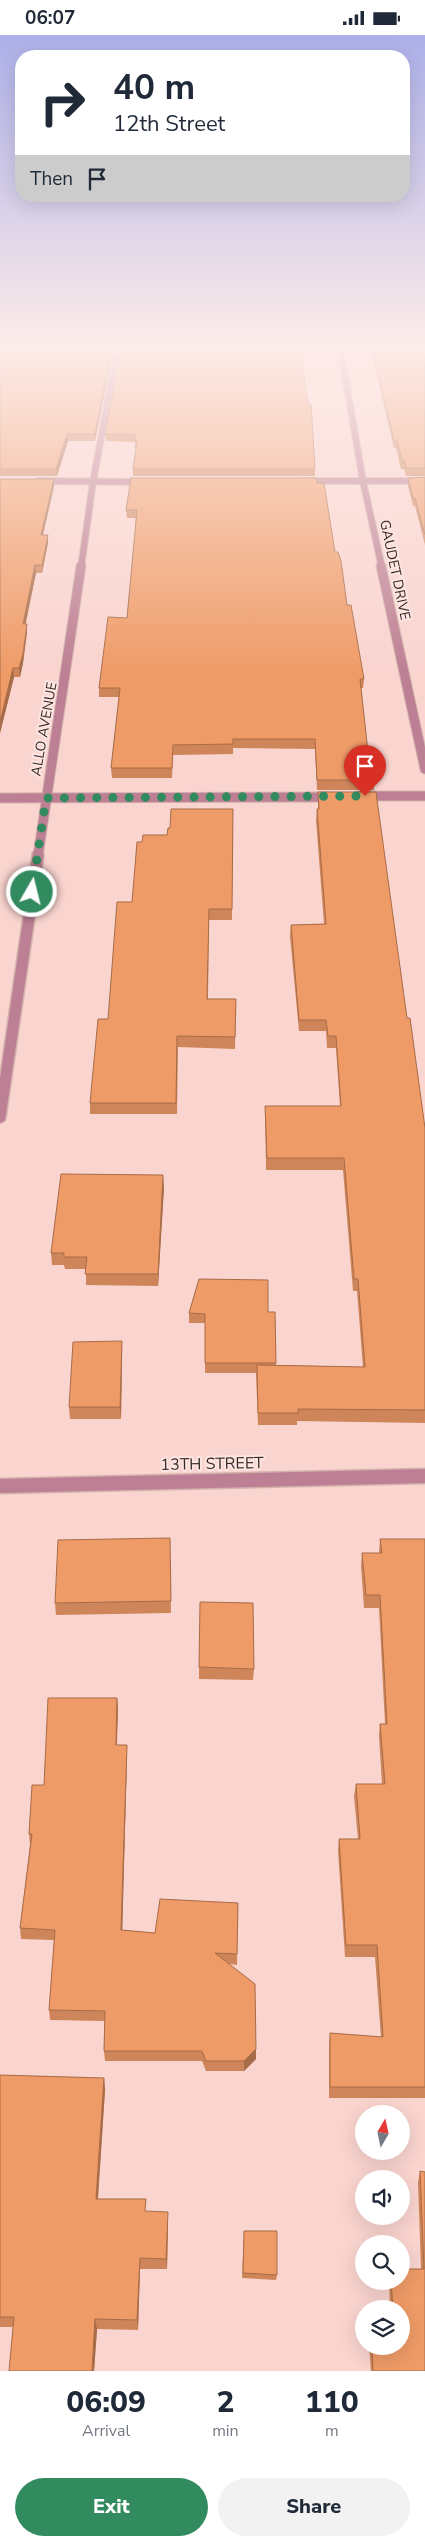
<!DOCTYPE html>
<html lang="en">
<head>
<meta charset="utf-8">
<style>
  body { margin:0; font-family:"Nunito Sans",sans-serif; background:#f2f2f3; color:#1f2937; height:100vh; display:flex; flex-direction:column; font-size:19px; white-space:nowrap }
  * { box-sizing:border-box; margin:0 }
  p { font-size:16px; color:#747a83 }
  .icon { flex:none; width:28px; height:28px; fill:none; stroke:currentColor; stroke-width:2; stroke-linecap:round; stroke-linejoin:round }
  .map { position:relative; height:2336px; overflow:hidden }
  .details { display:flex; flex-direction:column; background:#fff; flex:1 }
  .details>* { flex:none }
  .top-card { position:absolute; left:15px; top:15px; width:395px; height:152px; border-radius:20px; box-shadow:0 5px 20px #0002; background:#fff; color:#1f2937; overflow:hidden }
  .needle { width:32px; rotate:9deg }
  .controls { position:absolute; left:355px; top:2070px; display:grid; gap:10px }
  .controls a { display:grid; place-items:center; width:55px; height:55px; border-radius:50%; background:#fff; box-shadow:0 5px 20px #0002; font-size:25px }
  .pin { position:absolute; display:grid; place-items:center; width:42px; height:42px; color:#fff; margin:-51px -21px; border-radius:50% 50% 50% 0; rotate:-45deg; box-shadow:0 0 5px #0007 }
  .pin .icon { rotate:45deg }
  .me { position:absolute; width:55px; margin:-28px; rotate:8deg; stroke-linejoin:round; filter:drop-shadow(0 0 4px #0008) }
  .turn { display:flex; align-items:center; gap:18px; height:105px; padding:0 15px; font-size:22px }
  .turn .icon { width:65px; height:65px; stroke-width:2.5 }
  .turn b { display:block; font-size:35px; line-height:42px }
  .then { display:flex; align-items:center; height:48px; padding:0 15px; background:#0003; gap:10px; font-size:19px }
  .eta { display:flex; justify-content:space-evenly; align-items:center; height:85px; text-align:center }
  .eta b { font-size:30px; font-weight:800; line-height:35px }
  .action { display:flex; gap:10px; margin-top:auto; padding:10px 15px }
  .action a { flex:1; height:58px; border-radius:30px; background:#328a5f; color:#fff; font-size:20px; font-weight:800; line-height:58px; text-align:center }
  .action a+a { background:#f2f2f3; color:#1f2937 }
  .status { display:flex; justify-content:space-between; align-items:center; height:35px; padding:0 25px; background:#fff; direction:ltr }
  .status svg { height:14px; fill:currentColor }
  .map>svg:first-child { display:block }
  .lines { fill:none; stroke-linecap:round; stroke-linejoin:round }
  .minor-far3-casing { stroke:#d3b2ad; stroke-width:8 }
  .minor-far2-casing { stroke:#d3b2ad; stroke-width:11 }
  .minor-far1-casing { stroke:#d3b2ad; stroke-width:14 }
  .minor-casing { stroke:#d3b2ad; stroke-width:17 }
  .minor-far3 { stroke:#bd7f93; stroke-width:6 }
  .minor-far2 { stroke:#bd7f93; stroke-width:9 }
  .minor-far1 { stroke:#bd7f93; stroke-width:11 }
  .minor { stroke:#bd7f93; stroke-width:14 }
  .wall { fill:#ce8559 }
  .shaded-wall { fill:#a76c48 }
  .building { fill:#ef9b67; stroke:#a76c48 }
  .route { stroke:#328a5f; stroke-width:9; stroke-dasharray:0 16.2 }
  .labels { text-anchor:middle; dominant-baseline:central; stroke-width:4; stroke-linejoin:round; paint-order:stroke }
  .far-street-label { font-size:14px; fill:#362826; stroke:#fde5e2 }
  .street-label { font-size:16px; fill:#362826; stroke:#fde5e2 }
</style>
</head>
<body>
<div class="status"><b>06:07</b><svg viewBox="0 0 49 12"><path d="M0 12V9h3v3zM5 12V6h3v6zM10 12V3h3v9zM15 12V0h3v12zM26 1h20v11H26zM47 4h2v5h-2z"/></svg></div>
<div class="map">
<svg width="425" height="2336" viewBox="0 0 425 2336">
  <rect width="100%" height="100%" fill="#fad4cf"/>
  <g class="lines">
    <defs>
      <g id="minor-far3">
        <polyline points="340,311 363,446 382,533"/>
        <polyline points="38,446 148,447"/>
        <polyline points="300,446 425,446"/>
        <polyline points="81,533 93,447 118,311"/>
      </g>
      <g id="minor-far2">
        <polyline points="381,531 425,734"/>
        <polyline points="360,761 425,761"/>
        <polyline points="0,763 335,762"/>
        <polyline points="38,821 81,531"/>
      </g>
      <polyline id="minor-far1" points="0,1082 38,820"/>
      <polyline id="minor" points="0,1451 425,1441"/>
    </defs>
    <use href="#minor-far3" class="minor-far3-casing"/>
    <use href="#minor-far2" class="minor-far2-casing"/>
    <use href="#minor-far1" class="minor-far1-casing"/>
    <use href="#minor" class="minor-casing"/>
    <use href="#minor-far3" class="minor-far3"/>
    <use href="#minor-far2" class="minor-far2"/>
    <use href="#minor-far1" class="minor-far1"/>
    <use href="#minor" class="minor"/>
  </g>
  <g class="wall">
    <polygon points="0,311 114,311 95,406 68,406 57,441 0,441"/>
    <polygon points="370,311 425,311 425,441 406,441 404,434 401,434 396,413 394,413"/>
    <polygon points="297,319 315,434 315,441 133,441 133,434 136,413 135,413 135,407 106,406 105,399"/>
    <polygon points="425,442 425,510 415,471 413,471 408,451 408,443"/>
    <polygon points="0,444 54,444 54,451 43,500 48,500 48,508 42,538 36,538 25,589 27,589 27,597 23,628 20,642 14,642 0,698"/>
    <polygon points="317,448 335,517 364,644 363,653 361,653 368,717 374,745 374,755 317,755 315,714 233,713 233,719 173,720 172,743 112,743 111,733 119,662 99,662 99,653 127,583 136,483 127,483 126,475"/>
    <polygon points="318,757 407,983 425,1093 425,1388 297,1386 297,1390 258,1390 256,1338 205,1338 205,1288 189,1288 189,1278 275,1277 276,1330 363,1332 357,1256 353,1256 343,1135 266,1135 265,1071 340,1071 336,1013 327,1013 326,996 299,996 290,901 291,890 324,889 316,785 317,774 318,774"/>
    <polygon points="233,774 232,885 209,885 208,964 236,964 235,1014 178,1012 177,1079 90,1079 90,1068 108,984 132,867 142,807 167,800 170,793"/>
    <polygon points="164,1152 158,1251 86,1250 86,1234 65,1234 64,1230 52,1230 51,1218"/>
    <polygon points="122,1306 122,1318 121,1384 70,1384 69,1372"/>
    <polygon points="170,1503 171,1578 56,1580 55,1568"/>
    <polygon points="380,1504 425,1504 425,2063 329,2063 329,2009 330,1998 381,2002 375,1922 345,1922 338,1816 339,1804 358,1804 354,1761 356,1749 382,1749 379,1701 380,1689 385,1689 379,1573 364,1573 361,1531 362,1518 379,1518"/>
    <polygon points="199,1632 254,1634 253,1645 199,1644"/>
    <polygon points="117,1663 118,1674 117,1710 127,1721 122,1895 155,1898 238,1868 237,1930 230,1929 256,2024 244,2036 206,2036 202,2026 105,2026 104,2016 105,1986 50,1985 49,1975 54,1905 21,1904 20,1893 30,1810 29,1799 44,1750"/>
    <polygon points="0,2040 104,2043 105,2055 98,2164 146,2176 168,2188 167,2234 140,2234 138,2295 97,2294 94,2336 9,2336 13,2292 0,2292"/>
    <polygon points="420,2136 425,2137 425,2336 371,2336 369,2311 401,2311 401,2274 390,2274 389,2246 401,2246 421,2234 418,2147"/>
    <polygon points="244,2196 277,2240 276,2245 242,2243"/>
  </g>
  <g class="shaded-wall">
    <polygon points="112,311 114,311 95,406 95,399"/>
    <polygon points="67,399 68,406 57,441 56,434"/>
    <polygon points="54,444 54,451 41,508 41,500"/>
    <polygon points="48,500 48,508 42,538 42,530"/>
    <polygon points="35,530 36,538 24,597 23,589"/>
    <polygon points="27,589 27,597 23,628 20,642 19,633"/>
    <polygon points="13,633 14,642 0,698 0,687"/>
    <polygon points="163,1140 164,1152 158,1251 158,1239"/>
    <polygon points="122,1306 122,1318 121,1384 120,1372"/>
    <polygon points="117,1663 118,1674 116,1722 116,1710"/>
    <polygon points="127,1710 127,1721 122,1906 121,1895"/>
    <polygon points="256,2014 256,2024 244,2036 244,2026"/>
    <polygon points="104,2043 105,2055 97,2175 96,2164"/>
    <polygon points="168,2177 168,2188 167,2234 166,2224"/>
    <polygon points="140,2223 140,2234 138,2295 137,2285"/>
    <polygon points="95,2284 97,2294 94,2336 92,2336"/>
  </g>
  <g class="building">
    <polygon points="0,311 112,311 95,399 67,399 56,434 0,434"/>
    <polygon points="122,311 297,311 297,319 301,318 308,369 311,369 315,434 133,434 137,406 135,406 135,400 105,399"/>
    <polygon points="372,311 425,311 425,433 406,433 404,425 402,425 397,405 394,405"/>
    <polygon points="425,442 425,500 415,463 413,463 408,443"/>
    <polygon points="131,443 316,443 317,448 324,448 335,517 338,517 341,526 347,570 351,570 364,644 360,644 368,717 371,717 374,745 317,745 315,704 233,704 233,709 173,710 172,733 111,733 120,653 99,653 108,582 127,583 137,475 126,475"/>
    <polygon points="0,444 54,444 41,500 48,500 42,530 35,530 23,589 27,589 23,619 19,633 13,633 0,687"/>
    <polygon points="318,757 376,757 407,983 410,983 425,1093 425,1375 298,1374 298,1378 258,1378 257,1330 365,1332 358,1244 354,1244 344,1123 267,1123 265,1071 341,1071 336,1001 328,1001 326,985 299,985 291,890 326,889 317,774 319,774"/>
    <polygon points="171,774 233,774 232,874 209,874 207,964 236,964 235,1002 177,1001 176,1068 90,1068 98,984 108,984 117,867 132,867 137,807 142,807 143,800 167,800 168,793 170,793"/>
    <polygon points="61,1139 163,1140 158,1239 85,1239 87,1222 64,1222 64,1218 51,1218"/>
    <polygon points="199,1244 268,1245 268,1277 275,1277 276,1328 205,1328 205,1279 189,1278"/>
    <polygon points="122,1306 120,1372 69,1372 73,1307"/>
    <polygon points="170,1503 171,1566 55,1568 58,1505"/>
    <polygon points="380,1504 425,1504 425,2052 330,2052 330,1998 383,2002 377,1910 346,1910 339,1804 360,1804 356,1749 385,1749 380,1689 387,1689 380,1560 366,1560 362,1518 382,1518"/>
    <polygon points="200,1567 253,1568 254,1634 199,1632"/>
    <polygon points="48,1663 117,1663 116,1710 127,1710 121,1895 155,1898 160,1864 238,1868 237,1919 215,1918 255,1949 256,2014 244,2026 206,2026 202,2016 104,2016 105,1976 49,1975 55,1895 20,1893 32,1799 29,1799 32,1750 44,1750"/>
    <polygon points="0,2040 104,2043 96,2164 146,2164 145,2176 168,2177 166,2224 140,2223 137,2285 95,2284 92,2336 9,2336 14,2282 0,2282"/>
    <polygon points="420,2136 425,2137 425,2336 373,2336 372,2311 401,2311 401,2274 393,2274 391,2246 401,2246 401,2234 424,2234"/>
    <polygon points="244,2196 277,2196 277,2240 243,2238"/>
  </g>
  <linearGradient id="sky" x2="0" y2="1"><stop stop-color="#adb0e9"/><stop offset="0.49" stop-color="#fdece9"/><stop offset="1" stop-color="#fdece9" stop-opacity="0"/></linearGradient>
  <rect width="425" height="638" fill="url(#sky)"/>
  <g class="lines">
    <polyline class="route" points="32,857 46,763 365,761"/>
  </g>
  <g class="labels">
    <g class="far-street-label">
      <text transform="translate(395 535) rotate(78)">GAUDET DRIVE</text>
      <text transform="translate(44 694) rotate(-80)">ALLO AVENUE</text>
    </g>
    <g class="street-label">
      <text transform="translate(212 1429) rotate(-1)">13TH STREET</text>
    </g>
  </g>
</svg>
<div class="controls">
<a><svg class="needle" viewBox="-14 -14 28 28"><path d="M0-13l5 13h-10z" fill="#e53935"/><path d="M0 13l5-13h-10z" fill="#747a83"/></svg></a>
<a><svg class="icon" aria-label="sound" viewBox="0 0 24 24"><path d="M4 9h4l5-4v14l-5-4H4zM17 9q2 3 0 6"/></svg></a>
<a><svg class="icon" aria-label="search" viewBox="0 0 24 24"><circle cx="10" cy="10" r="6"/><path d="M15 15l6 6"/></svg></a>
<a><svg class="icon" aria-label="layers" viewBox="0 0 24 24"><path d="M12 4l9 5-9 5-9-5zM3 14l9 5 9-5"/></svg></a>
</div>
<div class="pin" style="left:365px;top:761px;background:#d93025"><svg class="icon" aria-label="arrive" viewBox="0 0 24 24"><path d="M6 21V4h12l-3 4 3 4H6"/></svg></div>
<svg class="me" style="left:32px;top:857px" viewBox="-20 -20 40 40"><circle r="17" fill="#328a5f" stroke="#fff" stroke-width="3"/><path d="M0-11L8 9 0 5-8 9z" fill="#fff"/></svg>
<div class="top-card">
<div class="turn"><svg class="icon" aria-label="right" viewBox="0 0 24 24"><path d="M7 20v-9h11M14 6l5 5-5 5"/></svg><div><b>40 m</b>12th Street</div></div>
<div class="then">Then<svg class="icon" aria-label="arrive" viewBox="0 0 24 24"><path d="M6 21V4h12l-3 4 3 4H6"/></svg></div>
</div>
</div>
<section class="details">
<div class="eta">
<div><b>06:09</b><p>Arrival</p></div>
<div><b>2</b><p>min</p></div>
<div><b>110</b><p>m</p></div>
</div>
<div class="action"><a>Exit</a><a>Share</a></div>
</section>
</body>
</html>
